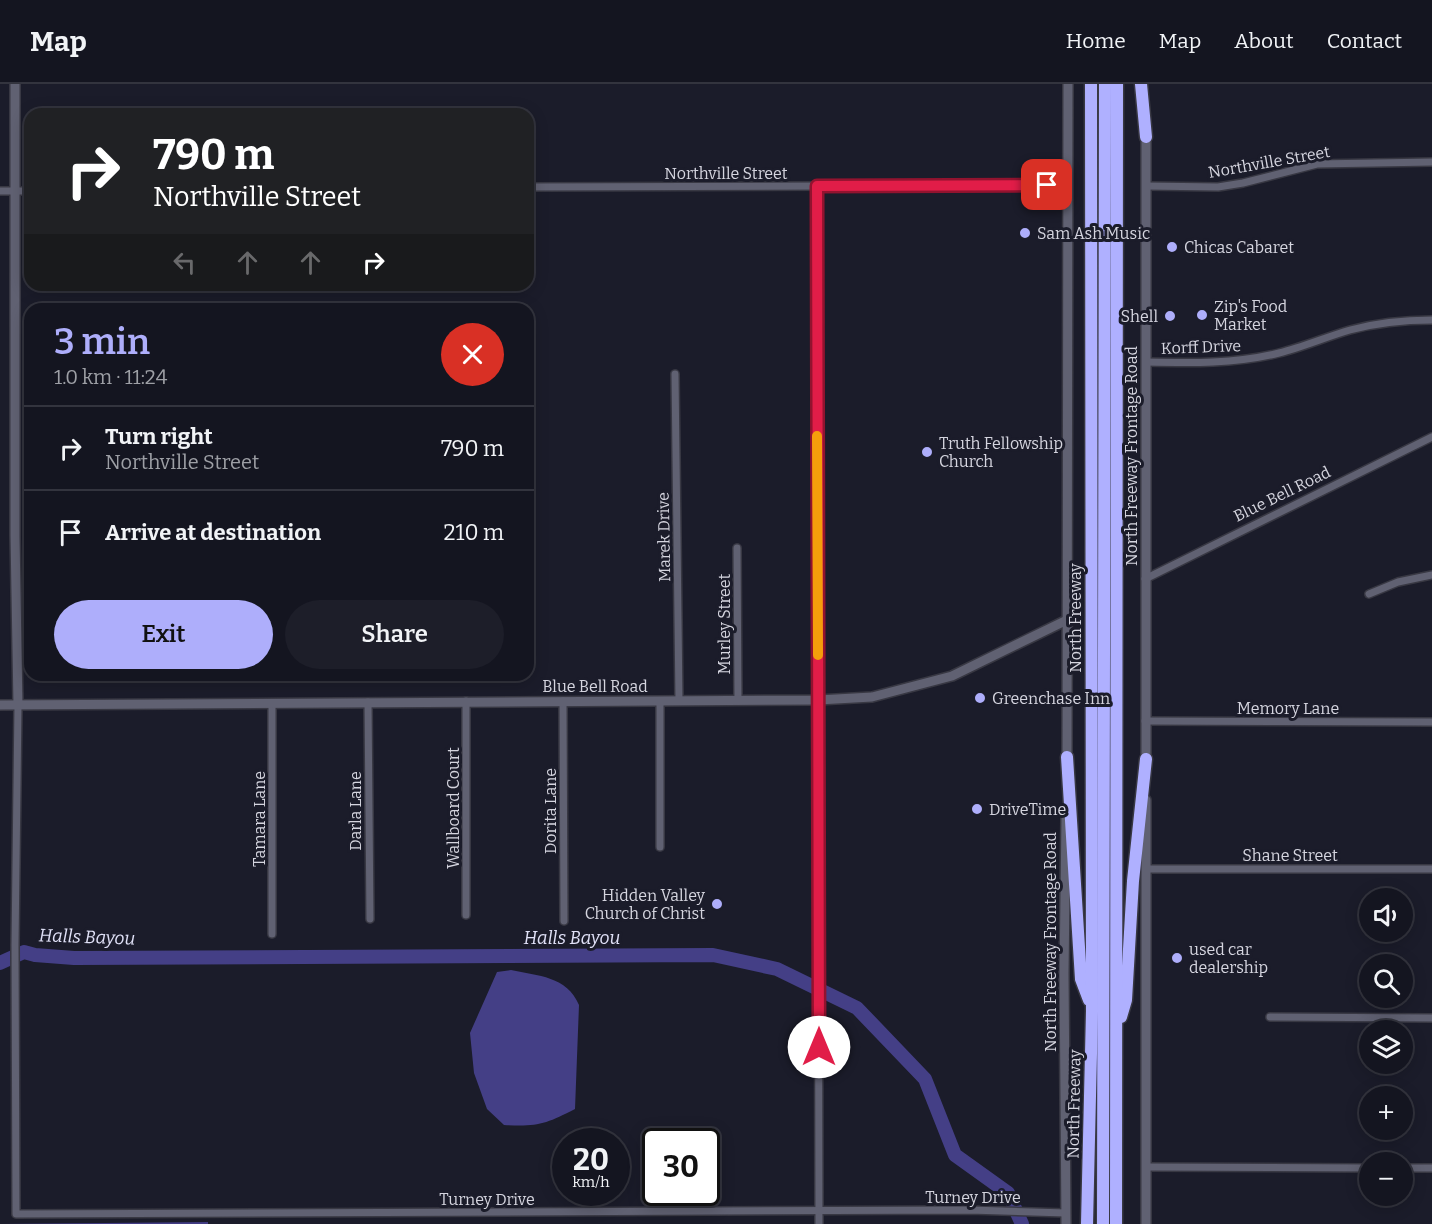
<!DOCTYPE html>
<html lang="en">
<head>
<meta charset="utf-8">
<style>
  body { margin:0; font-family:Bitter,serif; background:#1d1e29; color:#f1f3f6; height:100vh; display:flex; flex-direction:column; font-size:22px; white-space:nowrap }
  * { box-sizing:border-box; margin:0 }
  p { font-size:20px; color:#9d9fa5 }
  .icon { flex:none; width:33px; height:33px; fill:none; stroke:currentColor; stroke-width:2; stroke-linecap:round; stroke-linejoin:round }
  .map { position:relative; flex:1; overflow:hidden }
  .drawer { position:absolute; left:24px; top:219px; width:510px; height:378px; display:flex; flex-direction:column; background:#141520; border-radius:18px; box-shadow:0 3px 15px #0003,0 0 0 2px #33343e }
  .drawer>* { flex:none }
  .guide { position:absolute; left:24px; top:24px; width:510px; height:183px; border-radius:18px; box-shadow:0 3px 15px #0003,0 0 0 2px #33343e; background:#202124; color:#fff; overflow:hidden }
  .fabs { position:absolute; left:1359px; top:804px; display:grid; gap:12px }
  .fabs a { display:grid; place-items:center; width:54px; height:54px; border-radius:50%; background:#141520; box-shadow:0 3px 15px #0003,0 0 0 2px #33343e; font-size:30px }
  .speed { position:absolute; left:552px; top:1044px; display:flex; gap:12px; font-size:30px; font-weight:700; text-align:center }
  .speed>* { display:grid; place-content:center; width:78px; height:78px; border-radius:50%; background:#141520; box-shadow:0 3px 15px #0003,0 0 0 2px #33343e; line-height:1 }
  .speed small { font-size:15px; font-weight:400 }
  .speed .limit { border:3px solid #111; border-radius:9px; background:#fff; color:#111 }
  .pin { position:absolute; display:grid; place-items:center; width:51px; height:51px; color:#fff; margin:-26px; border-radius:12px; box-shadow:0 3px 9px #0006 }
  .me { position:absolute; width:66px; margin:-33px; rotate:0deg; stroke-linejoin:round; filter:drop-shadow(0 0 4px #0008) }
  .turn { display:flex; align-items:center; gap:21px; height:126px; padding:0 30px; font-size:27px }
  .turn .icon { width:78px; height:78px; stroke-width:2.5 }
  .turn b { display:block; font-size:42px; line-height:51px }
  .lanes { display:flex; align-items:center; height:57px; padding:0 30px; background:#0003; justify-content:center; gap:30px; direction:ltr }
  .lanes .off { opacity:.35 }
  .round { display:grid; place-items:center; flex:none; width:63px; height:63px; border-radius:32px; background:#1d1e29 }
  .headline { display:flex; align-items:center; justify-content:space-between; height:102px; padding:0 30px }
  h1 { font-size:36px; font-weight:600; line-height:45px; color:#aeaefb }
  .button { display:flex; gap:12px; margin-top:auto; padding:12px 30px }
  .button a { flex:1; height:69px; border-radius:36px; background:#aeaefb; color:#111; font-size:24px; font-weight:600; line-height:69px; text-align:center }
  .button a+a { background:#1d1e29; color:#f1f3f6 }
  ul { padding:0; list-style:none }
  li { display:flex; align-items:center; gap:18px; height:84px; padding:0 30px; border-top:2px solid #33343e }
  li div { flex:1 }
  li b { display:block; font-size:22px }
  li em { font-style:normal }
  header { display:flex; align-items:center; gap:36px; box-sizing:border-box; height:84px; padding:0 30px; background:#141520; border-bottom:2px solid #33343e }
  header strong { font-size:28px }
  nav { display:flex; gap:33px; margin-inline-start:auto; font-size:21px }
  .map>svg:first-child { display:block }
  .forest { fill:#423c84 }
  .water { fill:#443f86 }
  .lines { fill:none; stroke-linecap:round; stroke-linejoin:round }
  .river { stroke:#443f86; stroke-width:14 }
  .street-casing { stroke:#383843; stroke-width:10 }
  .secondary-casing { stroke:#383843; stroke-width:12 }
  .highway-casing { stroke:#383843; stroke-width:15 }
  .street { stroke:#606172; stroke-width:7 }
  .secondary { stroke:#606172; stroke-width:9 }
  .highway { stroke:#afb0ff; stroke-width:12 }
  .route-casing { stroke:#92132f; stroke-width:15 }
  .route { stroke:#e11d48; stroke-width:10 }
  .slow { stroke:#f59e0b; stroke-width:10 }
  .poi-dot { fill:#aeaefb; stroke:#1b1c2a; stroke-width:2 }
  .labels { text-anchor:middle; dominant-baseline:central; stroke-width:6; stroke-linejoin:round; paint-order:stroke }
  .street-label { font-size:16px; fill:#d5d5df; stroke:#1b1c2a }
  .poi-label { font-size:16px; fill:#d5d5df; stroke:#1b1c2a; text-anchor:start }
  .water-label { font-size:18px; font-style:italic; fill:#e0e1f7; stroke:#1b1c2a }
</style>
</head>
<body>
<header>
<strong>Map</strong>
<nav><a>Home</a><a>Map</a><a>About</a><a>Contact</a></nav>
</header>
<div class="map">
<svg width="1432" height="1140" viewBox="0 0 1432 1140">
  <rect width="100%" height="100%" fill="#1b1c2a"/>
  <polygon class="forest" points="208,1138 208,1140 0,1140"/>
  <path class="water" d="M511 886C538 892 567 892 579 921L575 1025C546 1040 537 1043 504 1041L487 1025 474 989 470 949 497 888Z"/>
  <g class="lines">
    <polyline class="river" points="0,879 24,868 35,871 74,874 713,871 777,885 857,924 925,995 955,1071 1008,1109 1022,1140"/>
    <defs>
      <g id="street">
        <polyline points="817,102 819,1140"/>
        <polyline points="1146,102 1218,103 1243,99 1317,80 1432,78"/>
        <polyline points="528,103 1068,101"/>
        <polyline points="0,107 30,107"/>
        <path d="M1146 278C1191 279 1235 280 1279 269 1303 263 1326 253 1350 246 1376 239 1404 236 1432 236"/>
        <polyline points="675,290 679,617"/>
        <polyline points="737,464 738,617"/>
        <polyline points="1145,495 1432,353"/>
        <polyline points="1369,510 1398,498 1432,491"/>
        <polyline points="466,617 466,831"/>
        <polyline points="563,617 564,837"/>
        <polyline points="368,618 370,835"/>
        <polyline points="18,621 15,861 16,1130 970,1126 1066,1129"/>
        <polyline points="1145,637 1432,638"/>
        <polyline points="660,763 660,617"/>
        <polyline points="1147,785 1432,785"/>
        <polyline points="272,850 272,619"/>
        <polyline points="1270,933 1432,934"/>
        <polyline points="1146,1083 1370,1084"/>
        <polyline points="1402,1084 1432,1084"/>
      </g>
      <g id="secondary">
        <polyline points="15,0 15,452 18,621"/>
        <polyline points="0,621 818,616 872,613 952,592 1067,536"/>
        <polyline points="1067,679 1068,0"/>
        <polyline points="1146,682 1146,47"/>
        <polyline points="1066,734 1064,889 1066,1140"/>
        <polyline points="1146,1140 1146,716"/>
      </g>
      <g id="highway">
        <polyline points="1141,0 1146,53"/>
        <polyline points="1067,673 1081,895 1089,916"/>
        <polyline points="1121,933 1126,916 1133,797 1146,675"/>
        <polyline points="1087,1140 1092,927 1091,0"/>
        <polyline points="1103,1140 1105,0"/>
        <polyline points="1116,1140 1117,0"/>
      </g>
    </defs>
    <use href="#street" class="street-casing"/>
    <use href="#secondary" class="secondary-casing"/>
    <use href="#highway" class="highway-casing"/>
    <use href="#street" class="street"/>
    <use href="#secondary" class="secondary"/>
    <use href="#highway" class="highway"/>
  </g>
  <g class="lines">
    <defs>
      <polyline id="route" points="819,963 817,102 1047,101"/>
    </defs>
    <use href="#route" class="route-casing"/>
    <use href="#route" class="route"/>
    <polyline class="slow" points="817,352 818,571"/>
  </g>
  <g class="poi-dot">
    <circle cx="1025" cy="149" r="6"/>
    <circle cx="1172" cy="163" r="6"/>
    <circle cx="1202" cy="231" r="6"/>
    <circle cx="1170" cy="232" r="6"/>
    <circle cx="927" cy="368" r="6"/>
    <circle cx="980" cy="614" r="6"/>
    <circle cx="977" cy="725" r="6"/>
    <circle cx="717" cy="820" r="6"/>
    <circle cx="1177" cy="874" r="6"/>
  </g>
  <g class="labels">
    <g class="street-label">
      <text transform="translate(1269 78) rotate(-10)">Northville Street</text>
      <text x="726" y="89">Northville Street</text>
      <text transform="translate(1201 263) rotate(-2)">Korff Drive</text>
      <text transform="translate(1131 372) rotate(-90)">North Freeway Frontage Road</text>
      <text transform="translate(1282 410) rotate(-26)">Blue Bell Road</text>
      <text transform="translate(664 453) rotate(-91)">Marek Drive</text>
      <text transform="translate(1075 534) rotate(-90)">North Freeway</text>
      <text transform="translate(724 540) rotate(-90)">Murley Street</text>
      <text x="595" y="602">Blue Bell Road</text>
      <text x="1288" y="624">Memory Lane</text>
      <text transform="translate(453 724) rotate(-90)">Wallboard Court</text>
      <text transform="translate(355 727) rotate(-90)">Darla Lane</text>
      <text transform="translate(550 727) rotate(-90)">Dorita Lane</text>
      <text transform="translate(259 735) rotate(-90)">Tamara Lane</text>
      <text x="1290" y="771">Shane Street</text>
      <text transform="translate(1050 858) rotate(-90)">North Freeway Frontage Road</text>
      <text transform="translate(1074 1020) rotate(-89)">North Freeway</text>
      <text x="973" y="1113">Turney Drive</text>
      <text x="487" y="1115">Turney Drive</text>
    </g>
    <g class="poi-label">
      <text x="1037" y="149">Sam Ash Music</text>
      <text x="1184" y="163">Chicas Cabaret</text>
      <text x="1214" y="222">Zip's Food<tspan x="1214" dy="18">Market</tspan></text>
      <text x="1158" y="232" text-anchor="end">Shell</text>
      <text x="939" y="359">Truth Fellowship<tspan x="939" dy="18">Church</tspan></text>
      <text x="992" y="614">Greenchase Inn</text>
      <text x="989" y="725">DriveTime</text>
      <text x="705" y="811" text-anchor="end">Hidden Valley<tspan x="705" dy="18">Church of Christ</tspan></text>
      <text x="1189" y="865">used car<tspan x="1189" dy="18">dealership</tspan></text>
    </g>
    <g class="water-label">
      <text transform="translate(87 853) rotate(2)">Halls Bayou</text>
      <text x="572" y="854">Halls Bayou</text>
    </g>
  </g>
</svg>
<div class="fabs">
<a><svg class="icon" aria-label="sound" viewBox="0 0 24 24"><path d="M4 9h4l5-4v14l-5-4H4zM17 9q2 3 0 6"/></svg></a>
<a><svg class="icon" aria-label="search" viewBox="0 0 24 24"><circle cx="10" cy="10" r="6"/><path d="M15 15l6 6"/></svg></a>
<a><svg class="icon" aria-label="layers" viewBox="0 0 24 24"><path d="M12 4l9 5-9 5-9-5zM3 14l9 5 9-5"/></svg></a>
<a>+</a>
<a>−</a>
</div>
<div class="speed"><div>20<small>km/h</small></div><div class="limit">30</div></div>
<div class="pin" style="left:1047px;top:101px;background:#d93025"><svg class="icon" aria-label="arrive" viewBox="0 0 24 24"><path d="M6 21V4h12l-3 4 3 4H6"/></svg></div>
<svg class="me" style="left:819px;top:963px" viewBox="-20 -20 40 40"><circle r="19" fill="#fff"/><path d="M0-13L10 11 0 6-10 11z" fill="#e11d48"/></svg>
<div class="guide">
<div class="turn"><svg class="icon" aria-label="right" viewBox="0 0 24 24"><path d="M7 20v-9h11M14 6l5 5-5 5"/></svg><div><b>790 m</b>Northville Street</div></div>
<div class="lanes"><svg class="icon off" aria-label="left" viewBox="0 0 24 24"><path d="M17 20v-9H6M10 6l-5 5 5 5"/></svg><svg class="icon off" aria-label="ahead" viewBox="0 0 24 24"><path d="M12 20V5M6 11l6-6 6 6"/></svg><svg class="icon off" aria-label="ahead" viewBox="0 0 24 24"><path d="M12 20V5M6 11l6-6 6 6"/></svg><svg class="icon" aria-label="right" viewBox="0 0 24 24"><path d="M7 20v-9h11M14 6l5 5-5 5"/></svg></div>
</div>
<section class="drawer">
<div class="headline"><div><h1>3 min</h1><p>1.0 km · 11:24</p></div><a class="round" style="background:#d93025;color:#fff"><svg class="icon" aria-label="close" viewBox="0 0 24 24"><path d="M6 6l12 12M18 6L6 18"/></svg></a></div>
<ul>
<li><svg class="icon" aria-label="right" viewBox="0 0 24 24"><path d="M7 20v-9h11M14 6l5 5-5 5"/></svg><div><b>Turn right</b><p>Northville Street</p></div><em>790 m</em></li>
<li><svg class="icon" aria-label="arrive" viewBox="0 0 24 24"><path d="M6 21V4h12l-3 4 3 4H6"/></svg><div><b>Arrive at destination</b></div><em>210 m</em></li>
</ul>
<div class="button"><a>Exit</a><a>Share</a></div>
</section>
</div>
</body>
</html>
